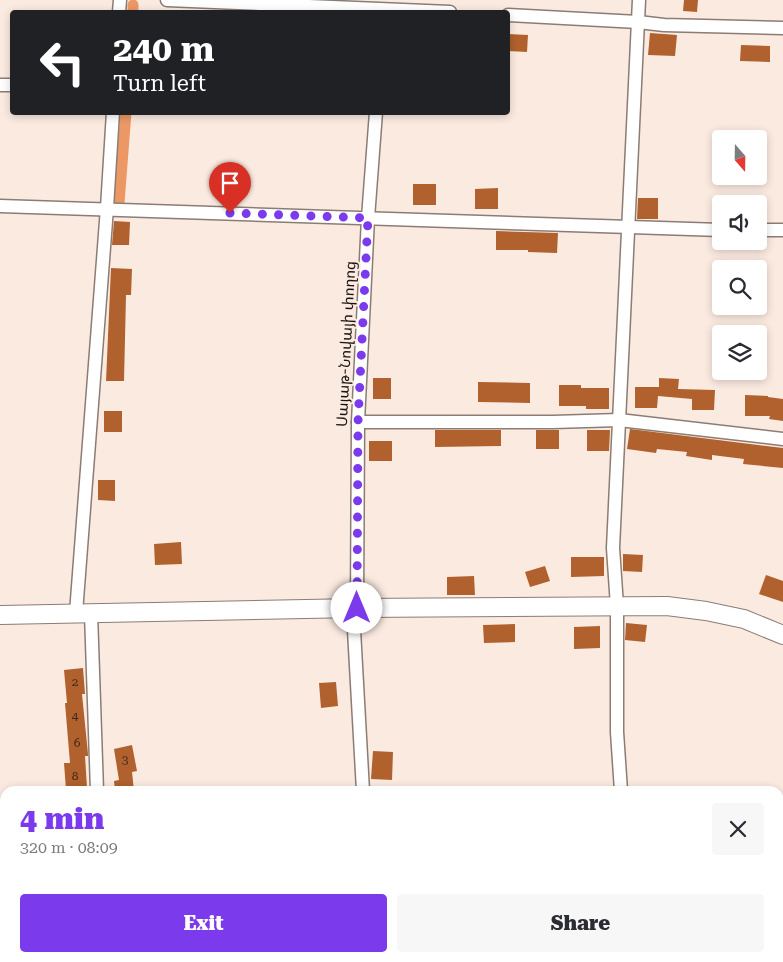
<!DOCTYPE html>
<html lang="en">
<head>
<meta charset="utf-8">
<style>
  body { margin:0; font-family:"Roboto Serif","Noto Sans Armenian",serif; background:#f7f7f7; color:#2b2b33; height:100vh; display:flex; flex-direction:column; font-size:19px; white-space:nowrap }
  * { box-sizing:border-box; margin:0 }
  p { font-size:16px; color:#7c7c81 }
  .icon { flex:none; width:28px; height:28px; fill:none; stroke:currentColor; stroke-width:2; stroke-linecap:round; stroke-linejoin:round }
  .map { position:relative; flex:1; overflow:hidden }
  .details { position:absolute; left:0px; top:786px; width:784px; height:176px; display:flex; flex-direction:column; background:#fff; border-radius:15px 15px 0 0; box-shadow:0 2px 8px #0003 }
  .details>* { flex:none }
  .hud { position:absolute; left:10px; top:10px; width:500px; height:105px; border-radius:5px; box-shadow:0 2px 8px #0003; background:#202124; color:#fff; overflow:hidden }
  .needle { width:32px; rotate:160deg }
  .fabs { position:absolute; left:712px; top:130px; display:grid; gap:10px }
  .fabs a { display:grid; place-items:center; width:55px; height:55px; border-radius:5px; background:#fff; box-shadow:0 2px 8px #0003; font-size:25px }
  .pin { position:absolute; display:grid; place-items:center; width:42px; height:42px; color:#fff; margin:-51px -21px; border-radius:50% 50% 50% 0; rotate:-45deg; box-shadow:0 0 5px #0007 }
  .pin .icon { rotate:45deg }
  .me { position:absolute; width:55px; margin:-28px; rotate:0deg; stroke-linejoin:round; filter:drop-shadow(0 0 4px #0008) }
  .turn { display:flex; align-items:center; gap:18px; height:105px; padding:0 20px; font-size:22px }
  .turn .icon { width:65px; height:65px; stroke-width:2.5 }
  .turn b { display:block; font-size:35px; line-height:42px }
  .round { display:grid; place-items:center; flex:none; width:52px; height:52px; border-radius:5px; background:#f7f7f7 }
  .headline { display:flex; align-items:center; justify-content:space-between; height:85px; padding:0 20px }
  h1 { font-size:30px; font-weight:800; line-height:38px; color:#7c3aed }
  .action { display:flex; gap:10px; margin-top:auto; padding:10px 20px }
  .action a { flex:1; height:58px; border-radius:5px; background:#7c3aed; color:#fff; font-size:20px; font-weight:800; line-height:58px; text-align:center }
  .action a+a { background:#f7f7f7; color:#2b2b33 }
  .map>svg:first-child { display:block }
  .lines { fill:none; stroke-linecap:round; stroke-linejoin:round }
  .canal { stroke:#ec9865; stroke-width:11 }
  .building { fill:#b0612d }
  .minor-casing { stroke:#8b7c74; stroke-width:15 }
  .secondary-casing { stroke:#8b7c74; stroke-width:20 }
  .minor { stroke:#fff; stroke-width:12 }
  .secondary { stroke:#fff; stroke-width:18 }
  .route { stroke:#7c3aed; stroke-width:9; stroke-dasharray:0 16.2 }
  .labels { text-anchor:middle; dominant-baseline:central; stroke-width:4; stroke-linejoin:round; paint-order:stroke }
  .number-label { font-size:12px; fill:#41291a }
  .street-label { font-size:15px; fill:#1c1613; stroke:#fbeae0 }
</style>
</head>
<body>
<div class="map">
<svg width="783" height="962" viewBox="0 0 783 962">
  <rect width="100%" height="100%" fill="#fbeae0"/>
  <g class="lines">
    <g class="canal">
      <polyline points="133,12 133,5"/>
      <polyline points="119,203 126,112"/>
    </g>
  </g>
  <g class="building">
    <polygon points="684,0 698,0 697,12 683,11"/>
    <polygon points="650,33 677,35 675,56 648,55"/>
    <polygon points="508,34 528,35 527,52 508,51"/>
    <polygon points="741,45 770,46 770,62 740,61"/>
    <rect x="413" y="184" width="23" height="21"/>
    <polygon points="498,188 498,209 475,209 475,189"/>
    <polygon points="638,198 658,198 658,219 637,219"/>
    <polygon points="114,221 130,222 129,245 112,245"/>
    <polygon points="496,231 558,233 557,253 528,252 528,250 496,250"/>
    <polygon points="111,268 132,269 131,295 126,295 124,381 106,381"/>
    <rect x="373" y="378" width="18" height="21"/>
    <polygon points="659,378 679,379 678,389 715,390 714,410 692,410 692,399 658,396 657,408 635,408 635,387 659,387"/>
    <polygon points="478,382 530,383 530,403 478,402"/>
    <polygon points="559,385 581,385 581,388 609,388 609,409 586,409 586,406 559,406"/>
    <polygon points="745,395 768,396 768,397 783,399 783,421 769,419 770,416 745,416"/>
    <rect x="104" y="411" width="18" height="21"/>
    <polygon points="630,429 783,448 783,468 743,464 744,459 712,455 712,460 686,456 687,452 657,449 656,453 627,449"/>
    <polygon points="435,430 501,430 501,446 435,447"/>
    <rect x="536" y="430" width="23" height="19"/>
    <polygon points="587,430 610,430 609,451 587,451"/>
    <rect x="369" y="441" width="23" height="20"/>
    <polygon points="98,480 115,480 115,501 98,500"/>
    <polygon points="181,542 182,564 155,565 154,544"/>
    <polygon points="623,554 643,555 642,572 623,571"/>
    <polygon points="571,557 604,557 604,576 571,577"/>
    <polygon points="545,566 550,581 530,587 525,572"/>
    <polygon points="766,575 783,581 783,602 759,594"/>
    <polygon points="474,576 475,595 447,595 447,577"/>
    <polygon points="626,623 647,625 645,642 625,640"/>
    <polygon points="515,624 515,642 484,643 483,625"/>
    <polygon points="600,626 600,648 574,649 574,627"/>
    <polygon points="83,668 85,694 82,694 88,754 88,756 85,756 87,788 66,790 64,763 70,763 65,703 67,703 64,670"/>
    <polygon points="336,682 338,706 321,708 319,683"/>
    <polygon points="132,745 137,771 132,772 134,791 115,791 114,781 119,780 114,749"/>
    <polygon points="373,751 393,752 392,780 371,779"/>
  </g>
  <g class="lines">
    <defs>
      <g id="minor">
        <polyline points="167,0 450,12"/>
        <polyline points="119,12 120,0"/>
        <polyline points="508,15 638,22 664,25 783,28"/>
        <polyline points="0,85 12,85"/>
        <polyline points="0,206 721,230"/>
        <polyline points="759,230 783,230"/>
        <polyline points="358,422 553,422 619,420 783,439"/>
        <polyline points="76,613 107,208 113,112"/>
        <polyline points="91,613 97,791"/>
        <polyline points="363,791 354,630 357,608 358,422 368,218 376,112"/>
        <polyline points="621,791 617,732 617,606 613,548 639,0"/>
        <polyline points="779,864 783,864"/>
        <polyline points="103,958 103,962"/>
        <polyline points="371,958 371,962"/>
        <polyline points="632,958 633,962"/>
        <polyline points="763,958 763,962"/>
      </g>
      <polyline id="secondary" points="0,615 357,608 667,606 706,611 744,619 783,635"/>
    </defs>
    <use href="#minor" class="minor-casing"/>
    <use href="#secondary" class="secondary-casing"/>
    <use href="#minor" class="minor"/>
    <use href="#secondary" class="secondary"/>
  </g>
  <g class="lines">
    <polyline class="route" points="230,213 368,218 358,422 357,608"/>
  </g>
  <g class="labels">
    <g class="number-label">
      <text x="75" y="682">2</text>
      <text x="75" y="716">4</text>
      <text x="77" y="743">6</text>
      <text x="125" y="760">3</text>
      <text x="75" y="776">8</text>
    </g>
    <g class="street-label">
      <text transform="translate(346 344) rotate(-87)">Սայաթ-Նովայի փողոց</text>
    </g>
  </g>
</svg>
<div class="fabs">
<a><svg class="needle" viewBox="-14 -14 28 28"><path d="M0-13l5 13h-10z" fill="#e53935"/><path d="M0 13l5-13h-10z" fill="#7c7c81"/></svg></a>
<a><svg class="icon" aria-label="sound" viewBox="0 0 24 24"><path d="M4 9h4l5-4v14l-5-4H4zM17 9q2 3 0 6"/></svg></a>
<a><svg class="icon" aria-label="search" viewBox="0 0 24 24"><circle cx="10" cy="10" r="6"/><path d="M15 15l6 6"/></svg></a>
<a><svg class="icon" aria-label="layers" viewBox="0 0 24 24"><path d="M12 4l9 5-9 5-9-5zM3 14l9 5 9-5"/></svg></a>
</div>
<div class="pin" style="left:230px;top:213px;background:#d93025"><svg class="icon" aria-label="arrive" viewBox="0 0 24 24"><path d="M6 21V4h12l-3 4 3 4H6"/></svg></div>
<svg class="me" style="left:357px;top:608px" viewBox="-20 -20 40 40"><circle r="19" fill="#fff"/><path d="M0-13L10 11 0 6-10 11z" fill="#7c3aed"/></svg>
<div class="hud">
<div class="turn"><svg class="icon" aria-label="left" viewBox="0 0 24 24"><path d="M17 20v-9H6M10 6l-5 5 5 5"/></svg><div><b>240 m</b>Turn left</div></div>
</div>
<section class="details">
<div class="headline"><div><h1>4 min</h1><p>320 m · 08:09</p></div><a class="round"><svg class="icon" aria-label="close" viewBox="0 0 24 24"><path d="M6 6l12 12M18 6L6 18"/></svg></a></div>
<div class="action"><a>Exit</a><a>Share</a></div>
</section>
</div>
</body>
</html>
